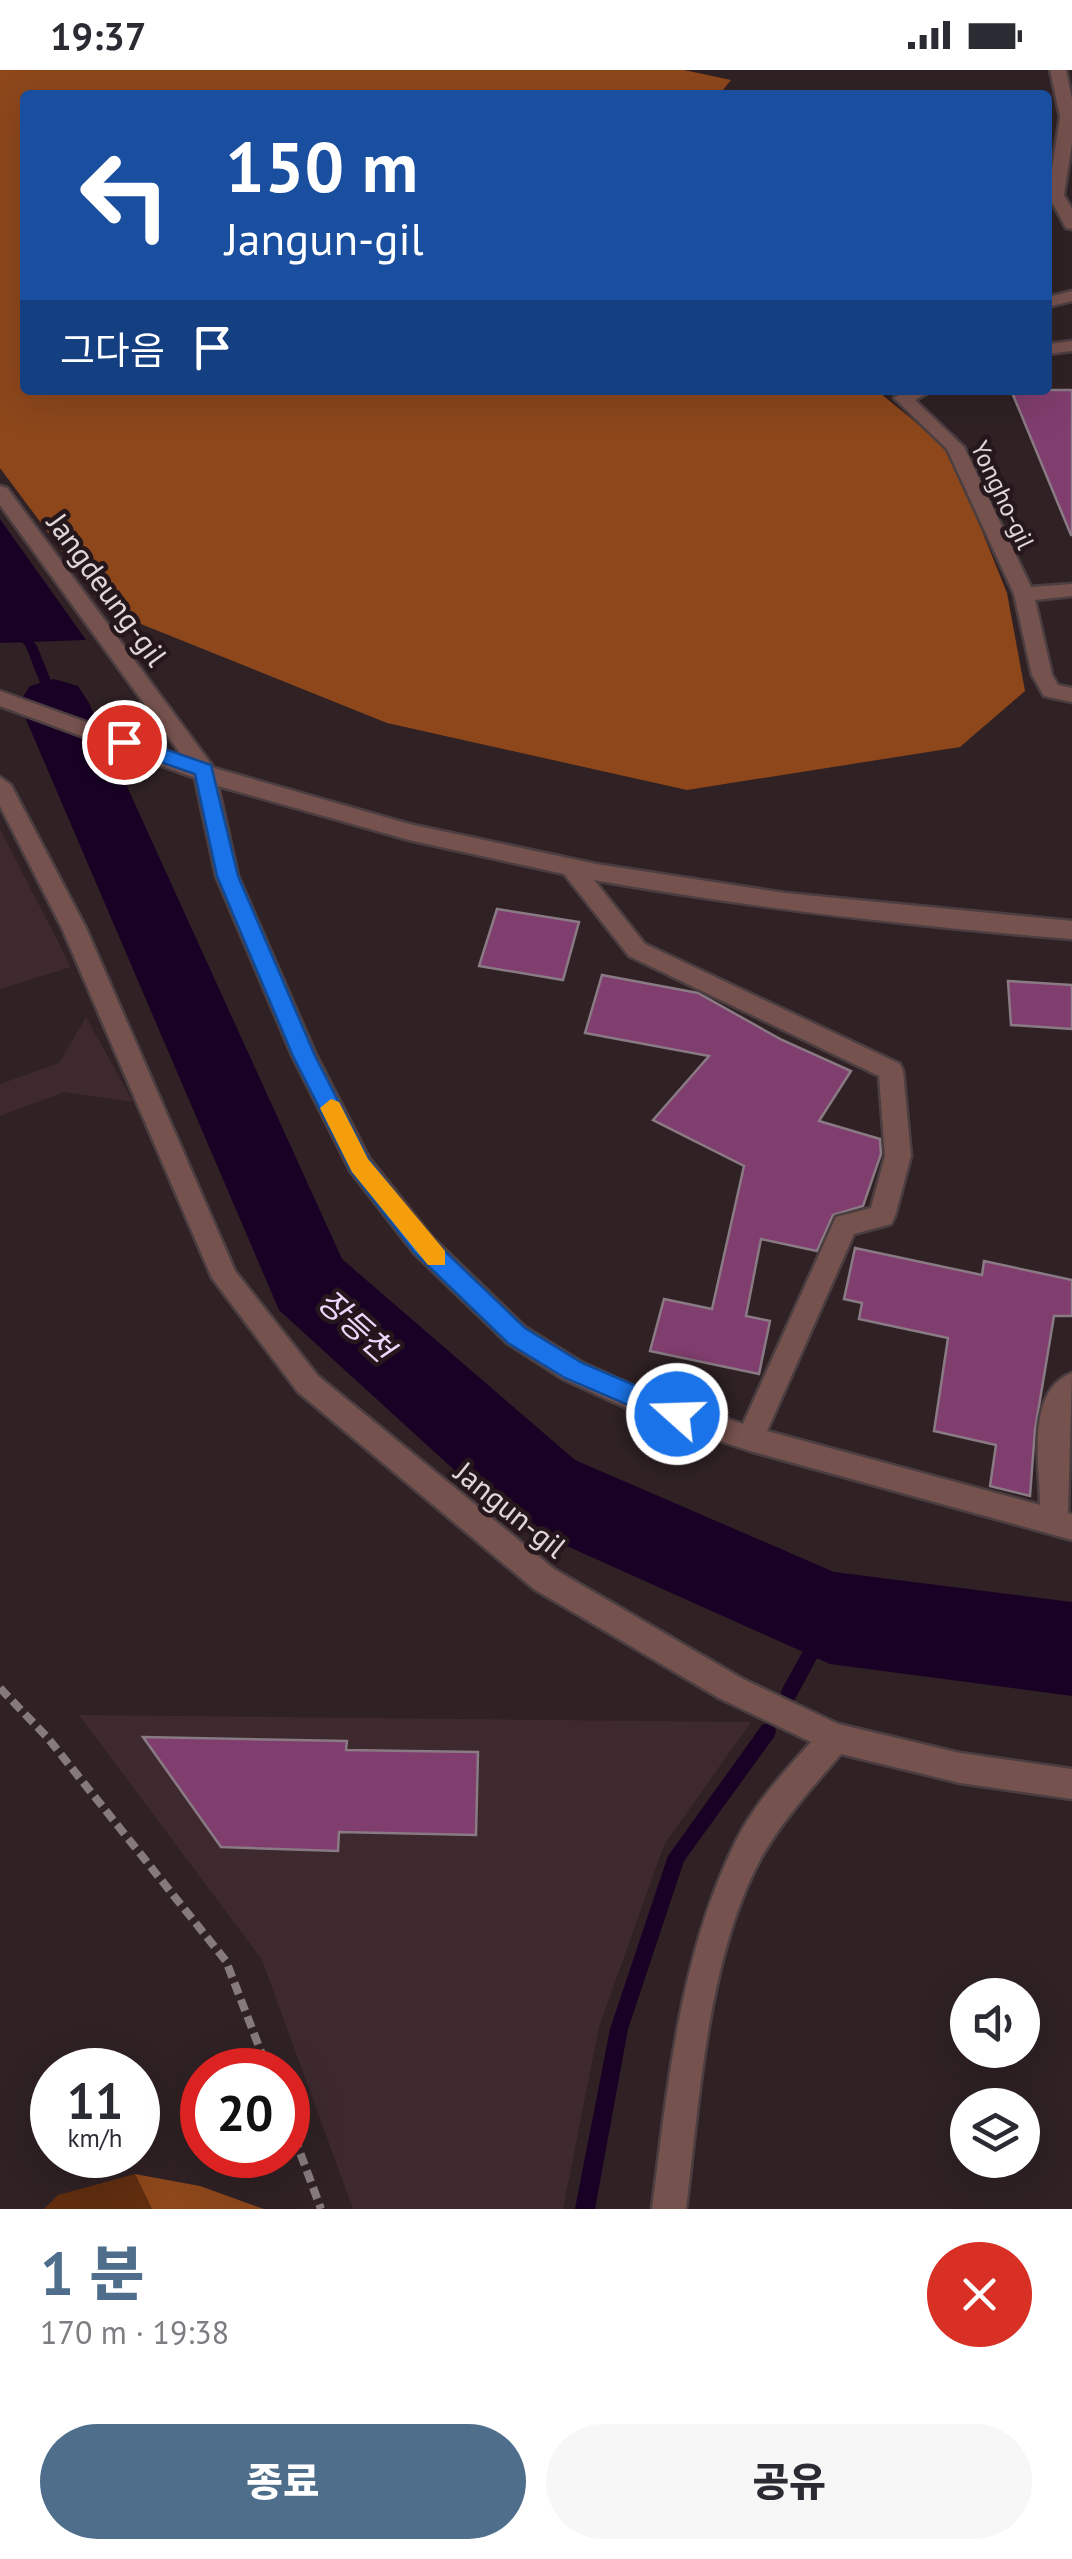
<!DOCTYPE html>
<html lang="ko">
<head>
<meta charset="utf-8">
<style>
  body { margin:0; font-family:"PT Sans","Noto Sans KR",sans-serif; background:#f7f7f7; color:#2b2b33; height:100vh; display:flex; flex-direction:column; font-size:38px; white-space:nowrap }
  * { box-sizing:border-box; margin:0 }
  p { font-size:32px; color:#7c7c81 }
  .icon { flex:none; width:55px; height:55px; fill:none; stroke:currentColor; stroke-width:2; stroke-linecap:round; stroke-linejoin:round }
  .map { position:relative; height:2139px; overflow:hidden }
  .drawer { display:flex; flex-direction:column; background:#fff; flex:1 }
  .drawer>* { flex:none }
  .banner { position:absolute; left:20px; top:20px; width:1032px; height:305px; border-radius:10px; box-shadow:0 10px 40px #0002; background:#1a4fa0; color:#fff; overflow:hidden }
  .fabs { position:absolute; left:950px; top:1908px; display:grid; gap:20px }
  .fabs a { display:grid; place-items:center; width:90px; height:90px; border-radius:50%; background:#fff; box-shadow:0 10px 40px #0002; font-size:50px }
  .speed { position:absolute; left:30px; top:1978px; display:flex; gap:20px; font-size:50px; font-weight:700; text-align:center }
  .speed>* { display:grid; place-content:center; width:130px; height:130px; border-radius:50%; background:#fff; box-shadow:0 10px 40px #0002; line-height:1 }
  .speed small { font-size:25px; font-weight:400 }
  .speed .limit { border:15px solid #d22; background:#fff; color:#111 }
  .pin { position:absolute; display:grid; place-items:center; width:85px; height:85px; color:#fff; margin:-42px; border:5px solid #fff; border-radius:50%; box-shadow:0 2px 10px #0007 }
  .me { position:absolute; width:110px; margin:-55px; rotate:290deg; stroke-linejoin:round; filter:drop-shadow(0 0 8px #0008) }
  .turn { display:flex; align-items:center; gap:35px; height:210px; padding:0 40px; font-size:45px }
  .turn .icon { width:130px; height:130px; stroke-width:2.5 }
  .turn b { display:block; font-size:70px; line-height:85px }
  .then { display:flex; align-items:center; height:95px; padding:0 40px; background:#0003; gap:20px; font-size:38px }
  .round { display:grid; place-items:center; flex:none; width:105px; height:105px; border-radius:52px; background:#f7f7f7 }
  .head { display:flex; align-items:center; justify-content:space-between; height:170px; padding:0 40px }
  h1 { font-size:60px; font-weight:800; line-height:75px; color:#4e6e8c }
  .primary-button { display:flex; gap:20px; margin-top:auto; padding:20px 40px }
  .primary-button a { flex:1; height:115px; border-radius:60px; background:#4e6e8c; color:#fff; font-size:40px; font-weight:800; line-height:115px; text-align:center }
  .primary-button a+a { background:#f7f7f7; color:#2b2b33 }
  .status { display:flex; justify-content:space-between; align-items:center; height:70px; padding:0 50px; background:#fff; direction:ltr }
  .status svg { height:28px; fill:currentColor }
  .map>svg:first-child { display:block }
  .built { fill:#3d292e }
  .green { fill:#612e0f }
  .forest { fill:#8d471b }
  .water { fill:#190025 }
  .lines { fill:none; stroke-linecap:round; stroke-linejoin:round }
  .stream { fill:#190025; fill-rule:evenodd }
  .river { fill:#190025; fill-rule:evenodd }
  .building { fill:#803e6e; stroke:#897a84; stroke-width:2.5 }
  .minor-casing { stroke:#4b3e41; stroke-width:5 }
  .path { stroke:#867a7d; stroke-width:8; stroke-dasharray:12 6; stroke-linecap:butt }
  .minor { fill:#76524e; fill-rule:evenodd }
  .route { fill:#1a73e8; stroke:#114b97; stroke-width:2.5 }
  .slow { fill:#f59e0b }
  .labels { text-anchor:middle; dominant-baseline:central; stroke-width:9; stroke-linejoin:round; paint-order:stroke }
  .far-street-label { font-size:25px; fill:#e0d6d9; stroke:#25171b }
  .street-label { font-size:30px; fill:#e0d6d9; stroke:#25171b }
  .water-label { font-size:32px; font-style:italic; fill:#eed6fb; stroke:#25171b }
</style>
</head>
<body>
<div class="status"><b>19:37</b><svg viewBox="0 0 49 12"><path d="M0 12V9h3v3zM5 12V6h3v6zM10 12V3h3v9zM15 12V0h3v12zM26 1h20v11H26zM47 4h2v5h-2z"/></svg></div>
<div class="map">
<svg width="1072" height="2139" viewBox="0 0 1072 2139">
  <rect width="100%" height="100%" fill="#2f2124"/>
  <g class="built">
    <polygon points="0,759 71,897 0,919"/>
    <polygon points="86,947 133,1032 64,1022 0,1046 0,1014 59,993"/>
    <polygon points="79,1645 751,1652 664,1775 599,1957 563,2139 353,2139 262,1890"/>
  </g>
  <polygon class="green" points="135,2104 152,2139 44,2139 58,2125"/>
  <g class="forest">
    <polygon points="0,0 684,0 731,10 719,25 25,25 25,320 876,320 949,379 1007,523 1025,621 960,677 687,720 387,653 106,540 0,398"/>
    <polygon points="135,2104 200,2116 264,2139 152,2139"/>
  </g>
  <polygon class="water" points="0,449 86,570 0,573"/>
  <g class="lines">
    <g class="stream">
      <polygon points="0,533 4,534 37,576 60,633 58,636 54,637 48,633 26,577 0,544"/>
      <polygon points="830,1540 836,1543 838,1548 836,1553 794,1631 788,1633 782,1631 780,1625 782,1619 824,1543"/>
      <polygon points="768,1653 774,1655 776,1661 774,1667 684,1791 628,1959 595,2139 575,2139 610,1959 668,1786 762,1655"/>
    </g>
    <polygon class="river" points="54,609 78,616 89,633 342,1189 575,1390 834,1502 1072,1532 1072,1626 830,1594 509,1450 279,1240 19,633 30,616"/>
  </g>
  <g class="building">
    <polygon points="1011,320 1072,320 1072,465 1071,465"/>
    <polygon points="497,839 579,852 563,910 479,896"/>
    <polygon points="602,905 698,923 782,970 851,1001 819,1051 880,1069 881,1084 863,1136 833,1145 817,1181 761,1169 746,1246 770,1251 759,1304 650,1281 664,1229 712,1239 744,1096 653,1050 709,986 585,963"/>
    <polygon points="1008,911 1072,915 1072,959 1011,955"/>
    <polygon points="855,1178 982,1205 984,1191 1072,1210 1072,1246 1054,1246 1035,1360 1030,1426 990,1416 996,1375 934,1361 948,1268 859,1249 862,1233 844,1229"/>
    <polygon points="143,1667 347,1671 346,1680 478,1682 476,1765 339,1762 338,1781 221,1777"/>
  </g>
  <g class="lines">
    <defs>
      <g id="minor">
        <polygon points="1050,0 1066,0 1072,29 1072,73 1064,125 1072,139 1072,159 1066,158 1048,125 1060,47"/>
        <polygon points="1072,221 1072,231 1048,237 1048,227"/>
        <polygon points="1072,271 1072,281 1048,284 1048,274"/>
        <polygon points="907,320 933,320 915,330 964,377 1031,517 1072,514 1072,526 1035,530 1052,605 1058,615 1072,618 1072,632 1044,626 1032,605 1014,524 947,379 894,328"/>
        <path d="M0 416 7 418 214 698 409 754 596 794 785 823 1072 851V869C912 856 752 838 594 810L645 874 900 994 903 1001 911 1086 895 1146 891 1154 854 1164 767 1361 1040 1435C1040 1396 1025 1320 1072 1303L1068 1443 1072 1444V1470L750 1381 640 1344 563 1309 507 1273 414 1183 351 1102 292 985 216 806 195 708 0 636V621L183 687 0 435ZM218 716 409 770 564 804 629 886 879 1006 885 1086 871 1138 836 1147 743 1354 647 1322 583 1293 525 1257 432 1167 369 1088 316 985 238 806Z"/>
        <path d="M0 707 11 715 86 858 235 1201 318 1306 554 1499 741 1608 838 1654 960 1683 1072 1699V1729L960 1713 841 1684C812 1718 783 1749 761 1788 707 1888 700 2028 686 2139H652C668 2014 680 1883 737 1769 756 1732 784 1702 811 1672L719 1628 534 1519 298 1322 212 1208 62 858 0 736Z"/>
      </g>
    </defs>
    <use href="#minor" class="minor-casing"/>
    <g class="path">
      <polyline points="0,1618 47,1667 226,1891 268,2000"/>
      <polyline points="288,2050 321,2139"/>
    </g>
    <use href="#minor" class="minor"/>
  </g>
  <polygon class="route" points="124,665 211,695 238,806 315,986 368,1089 431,1168 525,1258 582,1293 686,1337 689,1344 686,1352 677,1356 565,1308 508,1273 414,1182 352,1102 293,986 217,806 195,704 117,677 117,667"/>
  <polygon class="slow" points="331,1029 339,1032 368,1089 445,1181 445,1195 428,1195 352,1102 320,1038"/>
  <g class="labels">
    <g class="far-street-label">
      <text transform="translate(1003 425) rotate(65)">Yongho-gil</text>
    </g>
    <g class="street-label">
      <text transform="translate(108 519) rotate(54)">Jangdeung-gil</text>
      <text transform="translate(511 1439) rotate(39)">Jangun-gil</text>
    </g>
    <g class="water-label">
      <text transform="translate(356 1255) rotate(42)">장등천</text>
    </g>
  </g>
</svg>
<div class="fabs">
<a><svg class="icon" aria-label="sound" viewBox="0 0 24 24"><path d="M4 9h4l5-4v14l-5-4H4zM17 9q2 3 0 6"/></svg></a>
<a><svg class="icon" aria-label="layers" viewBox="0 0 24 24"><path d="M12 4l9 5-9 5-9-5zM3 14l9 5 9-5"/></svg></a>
</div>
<div class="speed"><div>11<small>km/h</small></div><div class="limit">20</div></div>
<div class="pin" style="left:124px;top:672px;background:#d93025"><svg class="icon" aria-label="arrive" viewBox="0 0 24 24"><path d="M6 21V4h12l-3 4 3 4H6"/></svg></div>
<svg class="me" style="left:677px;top:1344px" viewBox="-20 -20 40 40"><circle r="17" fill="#1a73e8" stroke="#fff" stroke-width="3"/><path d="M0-11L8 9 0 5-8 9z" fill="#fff"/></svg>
<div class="banner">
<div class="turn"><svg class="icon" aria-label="left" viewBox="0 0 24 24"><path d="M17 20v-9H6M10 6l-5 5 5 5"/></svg><div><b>150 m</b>Jangun-gil</div></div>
<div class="then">그다음<svg class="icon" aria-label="arrive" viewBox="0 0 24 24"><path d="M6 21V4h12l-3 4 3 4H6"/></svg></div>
</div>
</div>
<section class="drawer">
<div class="head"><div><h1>1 분</h1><p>170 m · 19:38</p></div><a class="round" style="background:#d93025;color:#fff"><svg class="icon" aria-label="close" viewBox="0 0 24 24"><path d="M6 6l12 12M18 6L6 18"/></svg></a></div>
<div class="primary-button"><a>종료</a><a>공유</a></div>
</section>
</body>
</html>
